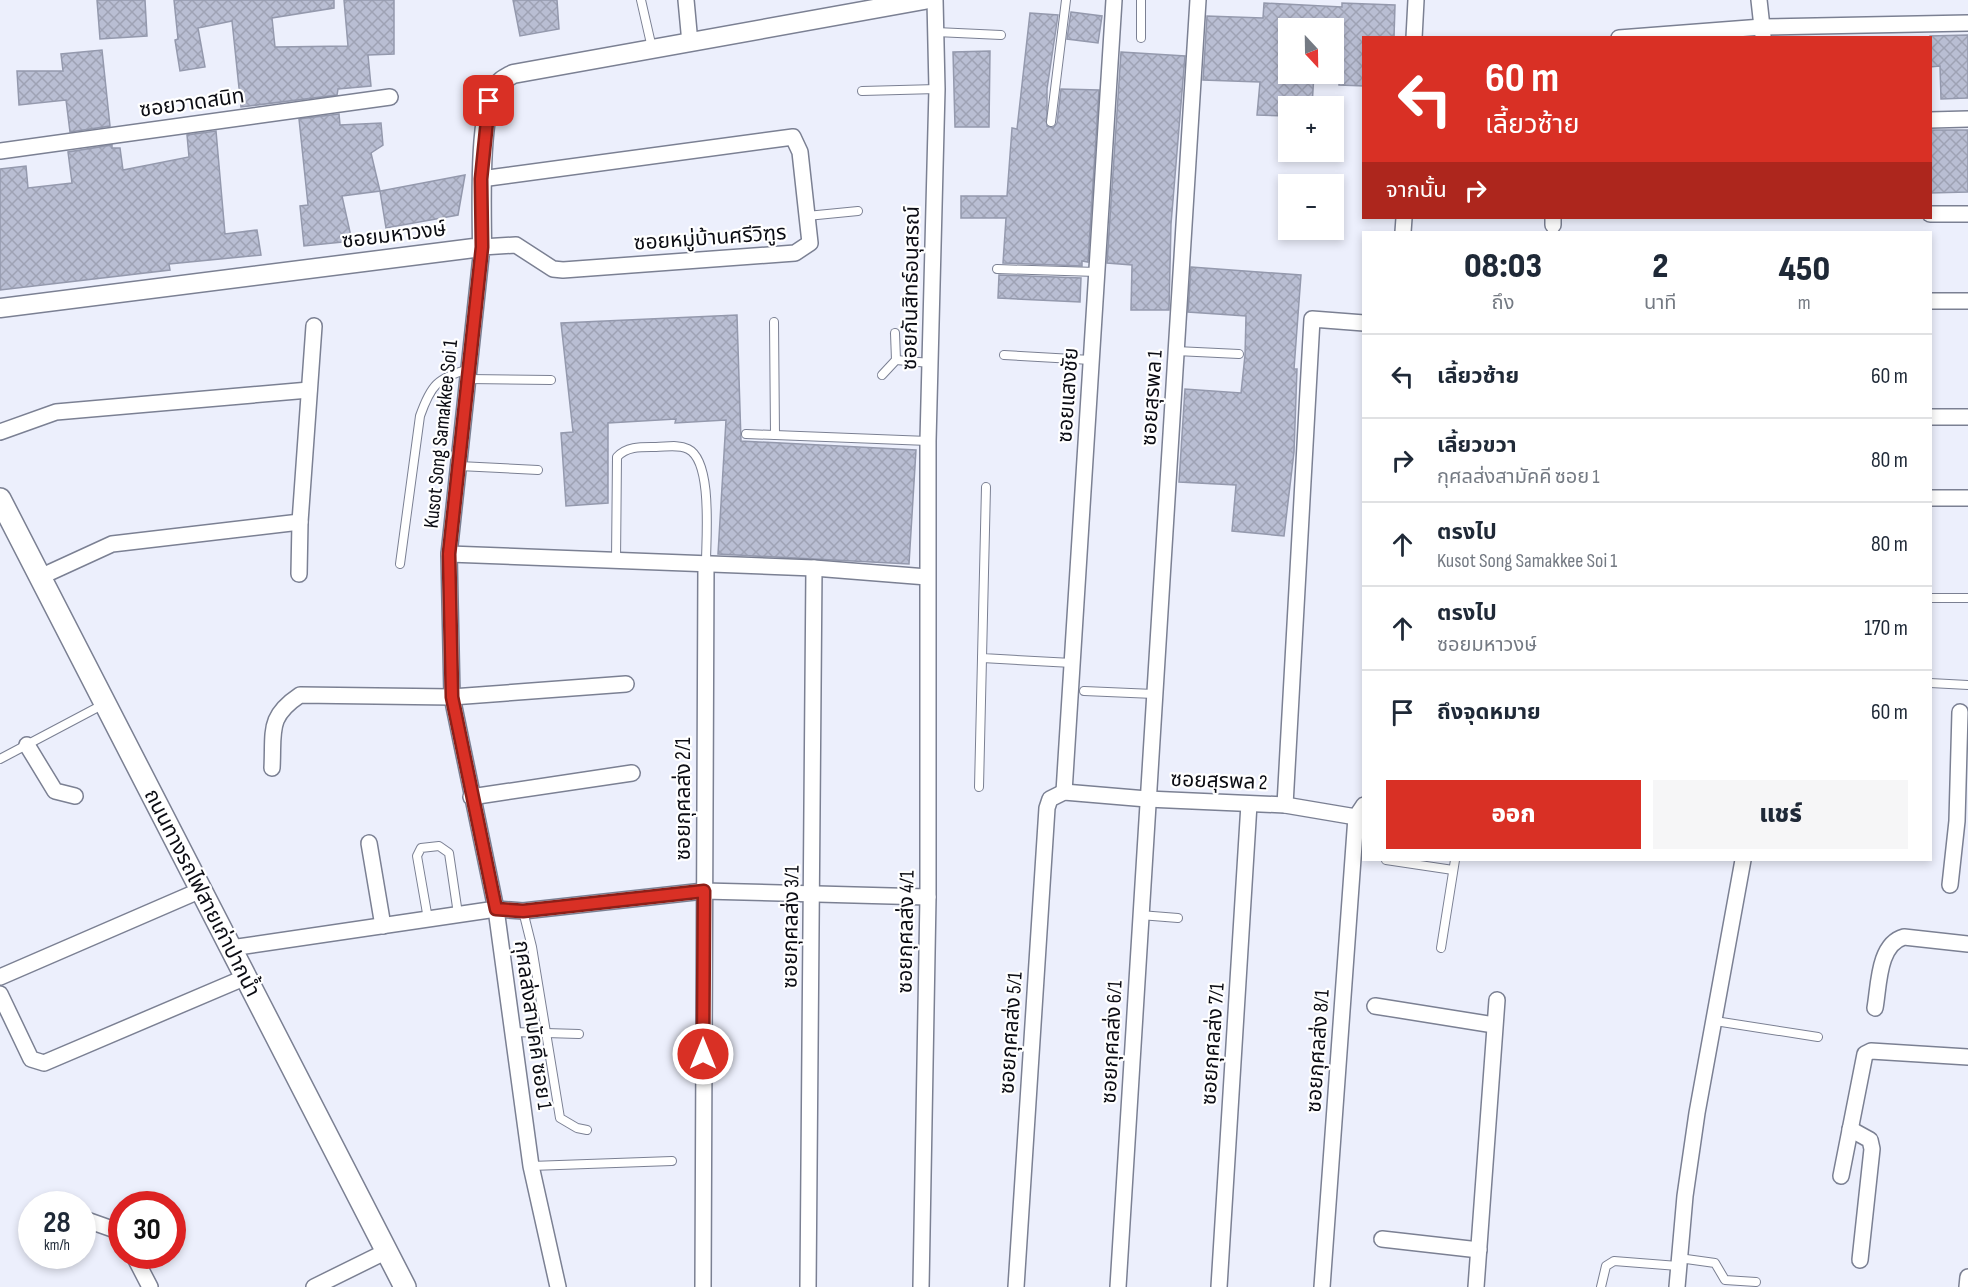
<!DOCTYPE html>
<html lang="th">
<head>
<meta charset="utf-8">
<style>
  body { margin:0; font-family:"Sofia Sans Condensed","Noto Sans Thai",sans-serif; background:#f6f6f7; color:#1f2937; height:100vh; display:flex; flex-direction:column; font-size:22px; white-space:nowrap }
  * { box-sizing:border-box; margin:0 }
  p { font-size:20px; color:#747a83 }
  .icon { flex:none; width:33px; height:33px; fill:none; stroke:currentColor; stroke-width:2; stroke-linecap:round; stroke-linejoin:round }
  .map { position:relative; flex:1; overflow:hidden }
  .drawer { position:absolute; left:1362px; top:231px; width:570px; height:630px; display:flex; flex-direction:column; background:#fff; border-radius:0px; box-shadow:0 3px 9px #0003 }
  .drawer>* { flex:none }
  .top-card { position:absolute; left:1362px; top:36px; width:570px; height:183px; border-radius:0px; box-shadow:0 3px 9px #0003; background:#d93025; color:#fff; overflow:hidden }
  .needle { width:39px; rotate:158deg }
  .fabs { position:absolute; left:1278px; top:18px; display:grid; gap:12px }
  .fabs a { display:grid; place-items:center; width:66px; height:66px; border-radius:0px; background:#fff; box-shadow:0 3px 9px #0003; font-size:30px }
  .speed { position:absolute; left:18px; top:1191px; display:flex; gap:12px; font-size:30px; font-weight:700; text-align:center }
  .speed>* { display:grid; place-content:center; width:78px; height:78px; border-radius:50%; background:#fff; box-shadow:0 3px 9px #0003; line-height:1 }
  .speed small { font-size:15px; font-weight:400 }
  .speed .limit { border:9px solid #d22; background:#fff; color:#111 }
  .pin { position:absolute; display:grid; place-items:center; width:51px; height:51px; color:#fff; margin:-26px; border-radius:12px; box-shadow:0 3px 9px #0006 }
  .me { position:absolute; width:66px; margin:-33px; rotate:0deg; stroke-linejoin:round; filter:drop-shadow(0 0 4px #0008) }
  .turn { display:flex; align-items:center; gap:21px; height:126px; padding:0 24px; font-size:27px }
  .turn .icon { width:78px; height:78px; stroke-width:2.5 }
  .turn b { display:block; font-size:42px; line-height:51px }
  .then { display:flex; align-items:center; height:57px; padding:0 24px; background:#0003; gap:12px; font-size:22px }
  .eta { display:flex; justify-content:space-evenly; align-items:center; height:102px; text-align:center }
  .eta b { font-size:36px; font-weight:800; line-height:42px }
  .action { display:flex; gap:12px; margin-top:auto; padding:12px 24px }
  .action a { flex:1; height:69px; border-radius:0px; background:#d93025; color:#fff; font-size:24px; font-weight:800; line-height:69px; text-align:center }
  .action a+a { background:#f6f6f7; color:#1f2937 }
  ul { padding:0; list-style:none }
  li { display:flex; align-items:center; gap:18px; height:84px; padding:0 24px; border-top:2px solid #e0e1e3 }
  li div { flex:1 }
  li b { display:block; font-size:22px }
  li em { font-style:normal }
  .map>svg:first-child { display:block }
  .building { fill:url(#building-cross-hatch); stroke:#9499ad; stroke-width:1.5 }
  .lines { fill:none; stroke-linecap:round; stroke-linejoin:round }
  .service-casing { stroke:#7b8093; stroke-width:10 }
  .minor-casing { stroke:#7b8093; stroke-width:18 }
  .tertiary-casing { stroke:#7b8093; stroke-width:21 }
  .secondary-casing { stroke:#7b8093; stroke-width:24 }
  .service { stroke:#fff; stroke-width:8 }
  .minor { stroke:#fff; stroke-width:15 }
  .tertiary { stroke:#fff; stroke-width:18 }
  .secondary { stroke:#fff; stroke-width:21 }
  .route-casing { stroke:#8d1f18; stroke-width:15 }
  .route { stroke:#d93025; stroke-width:10 }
  .labels { text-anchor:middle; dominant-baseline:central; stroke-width:4.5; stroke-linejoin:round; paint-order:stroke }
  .street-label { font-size:21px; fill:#0b0c13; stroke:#fff }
</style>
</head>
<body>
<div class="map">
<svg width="1968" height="1287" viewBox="0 0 1968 1287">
  <defs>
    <pattern id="building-cross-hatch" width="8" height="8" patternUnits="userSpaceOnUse" patternTransform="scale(1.5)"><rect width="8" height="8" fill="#b9bed3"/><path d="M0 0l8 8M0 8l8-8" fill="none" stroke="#9ea2b4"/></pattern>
  </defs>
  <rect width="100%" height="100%" fill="#eceffc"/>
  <g class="building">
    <polygon points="97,0 145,0 147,36 100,39"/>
    <polygon points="174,0 334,0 334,8 272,18 275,47 348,46 344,0 394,0 394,54 368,55 371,86 338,89 337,95 241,107 232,21 198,28 205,67 180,71 175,40 178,39"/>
    <polygon points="513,0 557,0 559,29 520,36"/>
    <polygon points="1264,3 1342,7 1342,3 1395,5 1394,38 1364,38 1364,86 1339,85 1341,28 1288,28 1288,74 1314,74 1312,106 1288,106 1288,116 1257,115 1260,82 1203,80 1207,16 1263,18"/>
    <polygon points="1071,12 1102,16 1098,43 1067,39"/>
    <polygon points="1030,13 1058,15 1047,89 1047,126 1053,128 1057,123 1061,89 1099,90 1088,262 1082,261 1082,266 1003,263 1006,218 961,218 961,196 1007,196 1012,128 1017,129"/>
    <polygon points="1968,35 1968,98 1941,99 1940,66 1930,67 1930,36"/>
    <polygon points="102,50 110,126 70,132 66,100 19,105 17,71 63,71 61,54"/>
    <polygon points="990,51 989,127 955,127 953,52"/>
    <polygon points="1121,52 1185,56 1171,224 1169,310 1131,310 1132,265 1107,263"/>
    <polygon points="339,114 340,125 381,123 383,145 371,153 380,191 342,196 352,241 304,246 300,206 308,205 299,119"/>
    <polygon points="1930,130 1968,130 1968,192 1930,193"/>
    <polygon points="216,131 225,234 257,230 261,255 169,264 170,270 0,290 0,169 26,166 28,188 72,183 68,152 112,145 112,148 120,148 123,170 189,157 187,135"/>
    <polygon points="465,175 458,215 386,228 380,191"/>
    <polygon points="1191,267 1301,275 1294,369 1297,369 1294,452 1284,536 1232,531 1236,485 1179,482 1185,389 1241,393 1245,355 1246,316 1188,312"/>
    <polygon points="999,275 1081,278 1080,302 998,298"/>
    <polygon points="737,315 741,441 916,450 909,564 718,554 726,420 675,423 676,419 608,423 608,503 566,506 561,433 573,432 561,323"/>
  </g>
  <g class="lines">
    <defs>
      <g id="service">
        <polyline points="641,0 652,48"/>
        <polyline points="1141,0 1141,38"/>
        <polyline points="936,32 1001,35"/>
        <polyline points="862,91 937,89"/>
        <polyline points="1051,122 1066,0"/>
        <polyline points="807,216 858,211"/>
        <polyline points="997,269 1097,272"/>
        <polyline points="774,322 775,435"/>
        <polyline points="895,333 896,360"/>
        <polyline points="1176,351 1239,354"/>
        <polyline points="1004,355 1091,360"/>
        <polyline points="882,375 896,360 930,363"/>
        <polyline points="468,379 551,380"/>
        <polyline points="746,434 928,441"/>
        <polyline points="459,466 538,470"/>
        <polyline points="986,487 982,658 1072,663"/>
        <path d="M616 561 617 457C627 446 642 447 656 447 666 447 678 444 688 449 713 461 706 538 706 563"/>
        <path d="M400 564 420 416C431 385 437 378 469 369"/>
        <polyline points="1930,598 1968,598"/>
        <polyline points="1930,683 1968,685"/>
        <polyline points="1084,691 1154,694"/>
        <polyline points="0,759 104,704"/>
        <polyline points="979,787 982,658"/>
        <polyline points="1386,860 1453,870"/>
        <polyline points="523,911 532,947 560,1118 577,1128 587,1130"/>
        <polyline points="1140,915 1178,918"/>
        <polyline points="428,919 417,856 421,848 439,846 449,853 458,914"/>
        <polyline points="1441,948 1455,860"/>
        <polyline points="1715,1021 1818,1037"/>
        <polyline points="512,1032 579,1034"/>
        <polyline points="531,1166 672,1161"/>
        <polyline points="1679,1258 1715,1263 1725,1280 1756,1282"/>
        <polyline points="1601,1287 1606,1266 1614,1261 1678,1266"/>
      </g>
      <g id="minor">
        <polyline points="686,0 690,43"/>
        <polyline points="1759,0 1763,36"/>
        <polyline points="1414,38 1416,0"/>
        <polyline points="1619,38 1762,27 1968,23"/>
        <polyline points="1930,120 1968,119"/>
        <polyline points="0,151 390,97"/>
        <polyline points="481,179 793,137 800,152 810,243 795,253 563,270 553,269 516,245 482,247 449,554 452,697 496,909 531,1166 558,1287"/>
        <polyline points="1930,214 1968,214"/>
        <polyline points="1553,218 1553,225"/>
        <polyline points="1403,232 1404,218"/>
        <polyline points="1930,301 1968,301"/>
        <polyline points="1930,417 1968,417"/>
        <polyline points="0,432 56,412 309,390"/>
        <polyline points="1930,498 1968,498"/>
        <polyline points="449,554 814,568 927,577"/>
        <polyline points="299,574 300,522 314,326"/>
        <polyline points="40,577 112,544 300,522"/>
        <polyline points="27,745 55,791 75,796"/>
        <path d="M272 768C274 731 267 717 300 695L452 697 626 684"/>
        <polyline points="1064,792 1114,0"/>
        <polyline points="471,797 632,773"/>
        <polyline points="1285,805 1312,319 1364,323"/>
        <polyline points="369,843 383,926"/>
        <polyline points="1950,885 1957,821 1960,712"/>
        <polyline points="231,948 496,909 523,911 704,891 928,897"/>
        <polyline points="0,977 201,890"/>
        <polyline points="0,994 31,1059 44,1063 246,977"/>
        <polyline points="1375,1006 1494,1025"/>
        <path d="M1875 1008C1879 986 1878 944 1904 937L1968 944"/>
        <polyline points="1850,1129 1870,1140 1872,1149 1860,1260"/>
        <polyline points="1841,1176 1865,1054 1871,1051 1968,1057"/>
        <polyline points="84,1219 118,1231 122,1235"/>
        <polyline points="1382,1239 1479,1250"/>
        <polyline points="134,1256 150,1287"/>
        <polyline points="314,1287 387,1251"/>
        <polyline points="703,1287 706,563"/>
        <polyline points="808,1287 814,568"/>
        <polyline points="921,1287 928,897 928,441 937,89 935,0"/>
        <polyline points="1016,1287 1047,808 1050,799 1064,792 1147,799 1285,805 1356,817 1364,805"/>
        <polyline points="1118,1287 1198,0"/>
        <polyline points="1219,1287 1249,804"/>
        <polyline points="1322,1287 1356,817"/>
        <polyline points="1476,1287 1497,1000"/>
        <polyline points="1677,1287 1685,1196 1697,1113 1743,860"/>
        <polyline points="1967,1287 1968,1277"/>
      </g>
      <path id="tertiary" d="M0 308 482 247C482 211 478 118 495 88 499 81 506 78 513 74L924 0"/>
      <polyline id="secondary" points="0,499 405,1287"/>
    </defs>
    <use href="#service" class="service-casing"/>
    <use href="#minor" class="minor-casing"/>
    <use href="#tertiary" class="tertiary-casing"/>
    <use href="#secondary" class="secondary-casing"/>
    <use href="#service" class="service"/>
    <use href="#minor" class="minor"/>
    <use href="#tertiary" class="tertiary"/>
    <use href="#secondary" class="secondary"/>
  </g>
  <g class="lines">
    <defs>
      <polyline id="route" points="489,101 481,179 482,247 449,554 452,697 496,909 523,911 704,891 703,1054"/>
    </defs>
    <use href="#route" class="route-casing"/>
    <use href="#route" class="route"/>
  </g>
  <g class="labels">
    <g class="street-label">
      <text transform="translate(192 103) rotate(-8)">ซอยวาดสนิท</text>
      <text transform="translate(394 235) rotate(-7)">ซอยมหาวงษ์</text>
      <text transform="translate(710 238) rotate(-4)">ซอยหมู่บ้านศรีวิฑูร</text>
      <text transform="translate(911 288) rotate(-89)">ซอยกันสิทธ์อนุสรณ์</text>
      <text transform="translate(1068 395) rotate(-86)">ซอยแสงชัย</text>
      <text transform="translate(1152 398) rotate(-86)">ซอยสุรพล 1</text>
      <text transform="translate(441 434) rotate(-84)">Kusot Song Samakkee Soi 1</text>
      <text transform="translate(1219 781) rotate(2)">ซอยสุรพล 2</text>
      <text transform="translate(683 799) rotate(-90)">ซอยกุศลส่ง 2/1</text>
      <text transform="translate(202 893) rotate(63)">ถนนทางรถไฟสายเก่าปากน้ำ</text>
      <text transform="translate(791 927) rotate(-89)">ซอยกุศลส่ง 3/1</text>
      <text transform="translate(906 932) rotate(-89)">ซอยกุศลส่ง 4/1</text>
      <text transform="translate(533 1025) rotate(82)">กุศลส่งสามัคคี ซอย 1</text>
      <text transform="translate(1011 1033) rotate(-86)">ซอยกุศลส่ง 5/1</text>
      <text transform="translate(1112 1042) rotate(-87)">ซอยกุศลส่ง 6/1</text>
      <text transform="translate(1213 1044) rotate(-86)">ซอยกุศลส่ง 7/1</text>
      <text transform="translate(1318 1051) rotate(-86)">ซอยกุศลส่ง 8/1</text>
    </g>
  </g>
</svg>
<div class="fabs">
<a><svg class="needle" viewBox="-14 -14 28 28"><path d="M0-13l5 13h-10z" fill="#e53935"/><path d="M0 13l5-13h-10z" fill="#747a83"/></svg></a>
<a>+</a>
<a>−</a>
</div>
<div class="speed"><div>28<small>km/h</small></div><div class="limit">30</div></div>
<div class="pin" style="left:489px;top:101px;background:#d93025"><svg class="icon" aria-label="arrive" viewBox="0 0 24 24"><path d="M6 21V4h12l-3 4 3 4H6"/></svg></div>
<svg class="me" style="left:703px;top:1054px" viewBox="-20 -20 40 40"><circle r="17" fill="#d93025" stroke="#fff" stroke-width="3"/><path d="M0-11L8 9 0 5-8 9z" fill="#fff"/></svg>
<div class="top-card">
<div class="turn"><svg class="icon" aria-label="left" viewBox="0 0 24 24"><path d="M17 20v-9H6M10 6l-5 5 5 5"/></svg><div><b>60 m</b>เลี้ยวซ้าย</div></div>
<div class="then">จากนั้น<svg class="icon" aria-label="right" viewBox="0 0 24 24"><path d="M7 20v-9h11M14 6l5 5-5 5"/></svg></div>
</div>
<section class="drawer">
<div class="eta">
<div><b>08:03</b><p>ถึง</p></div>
<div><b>2</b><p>นาที</p></div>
<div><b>450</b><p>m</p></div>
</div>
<ul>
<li><svg class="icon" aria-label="left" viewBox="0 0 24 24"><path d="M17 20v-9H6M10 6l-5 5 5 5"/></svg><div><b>เลี้ยวซ้าย</b></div><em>60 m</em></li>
<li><svg class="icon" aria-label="right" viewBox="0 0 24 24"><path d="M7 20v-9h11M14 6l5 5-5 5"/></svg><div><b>เลี้ยวขวา</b><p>กุศลส่งสามัคคี ซอย 1</p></div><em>80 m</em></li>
<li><svg class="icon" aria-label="ahead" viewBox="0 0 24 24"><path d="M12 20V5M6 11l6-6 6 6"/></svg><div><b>ตรงไป</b><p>Kusot Song Samakkee Soi 1</p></div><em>80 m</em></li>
<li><svg class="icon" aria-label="ahead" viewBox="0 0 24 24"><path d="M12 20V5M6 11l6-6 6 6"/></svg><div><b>ตรงไป</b><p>ซอยมหาวงษ์</p></div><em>170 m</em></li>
<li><svg class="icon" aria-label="arrive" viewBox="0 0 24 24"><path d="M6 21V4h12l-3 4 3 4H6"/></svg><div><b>ถึงจุดหมาย</b></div><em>60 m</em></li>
</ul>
<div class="action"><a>ออก</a><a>แชร์</a></div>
</section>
</div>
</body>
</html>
